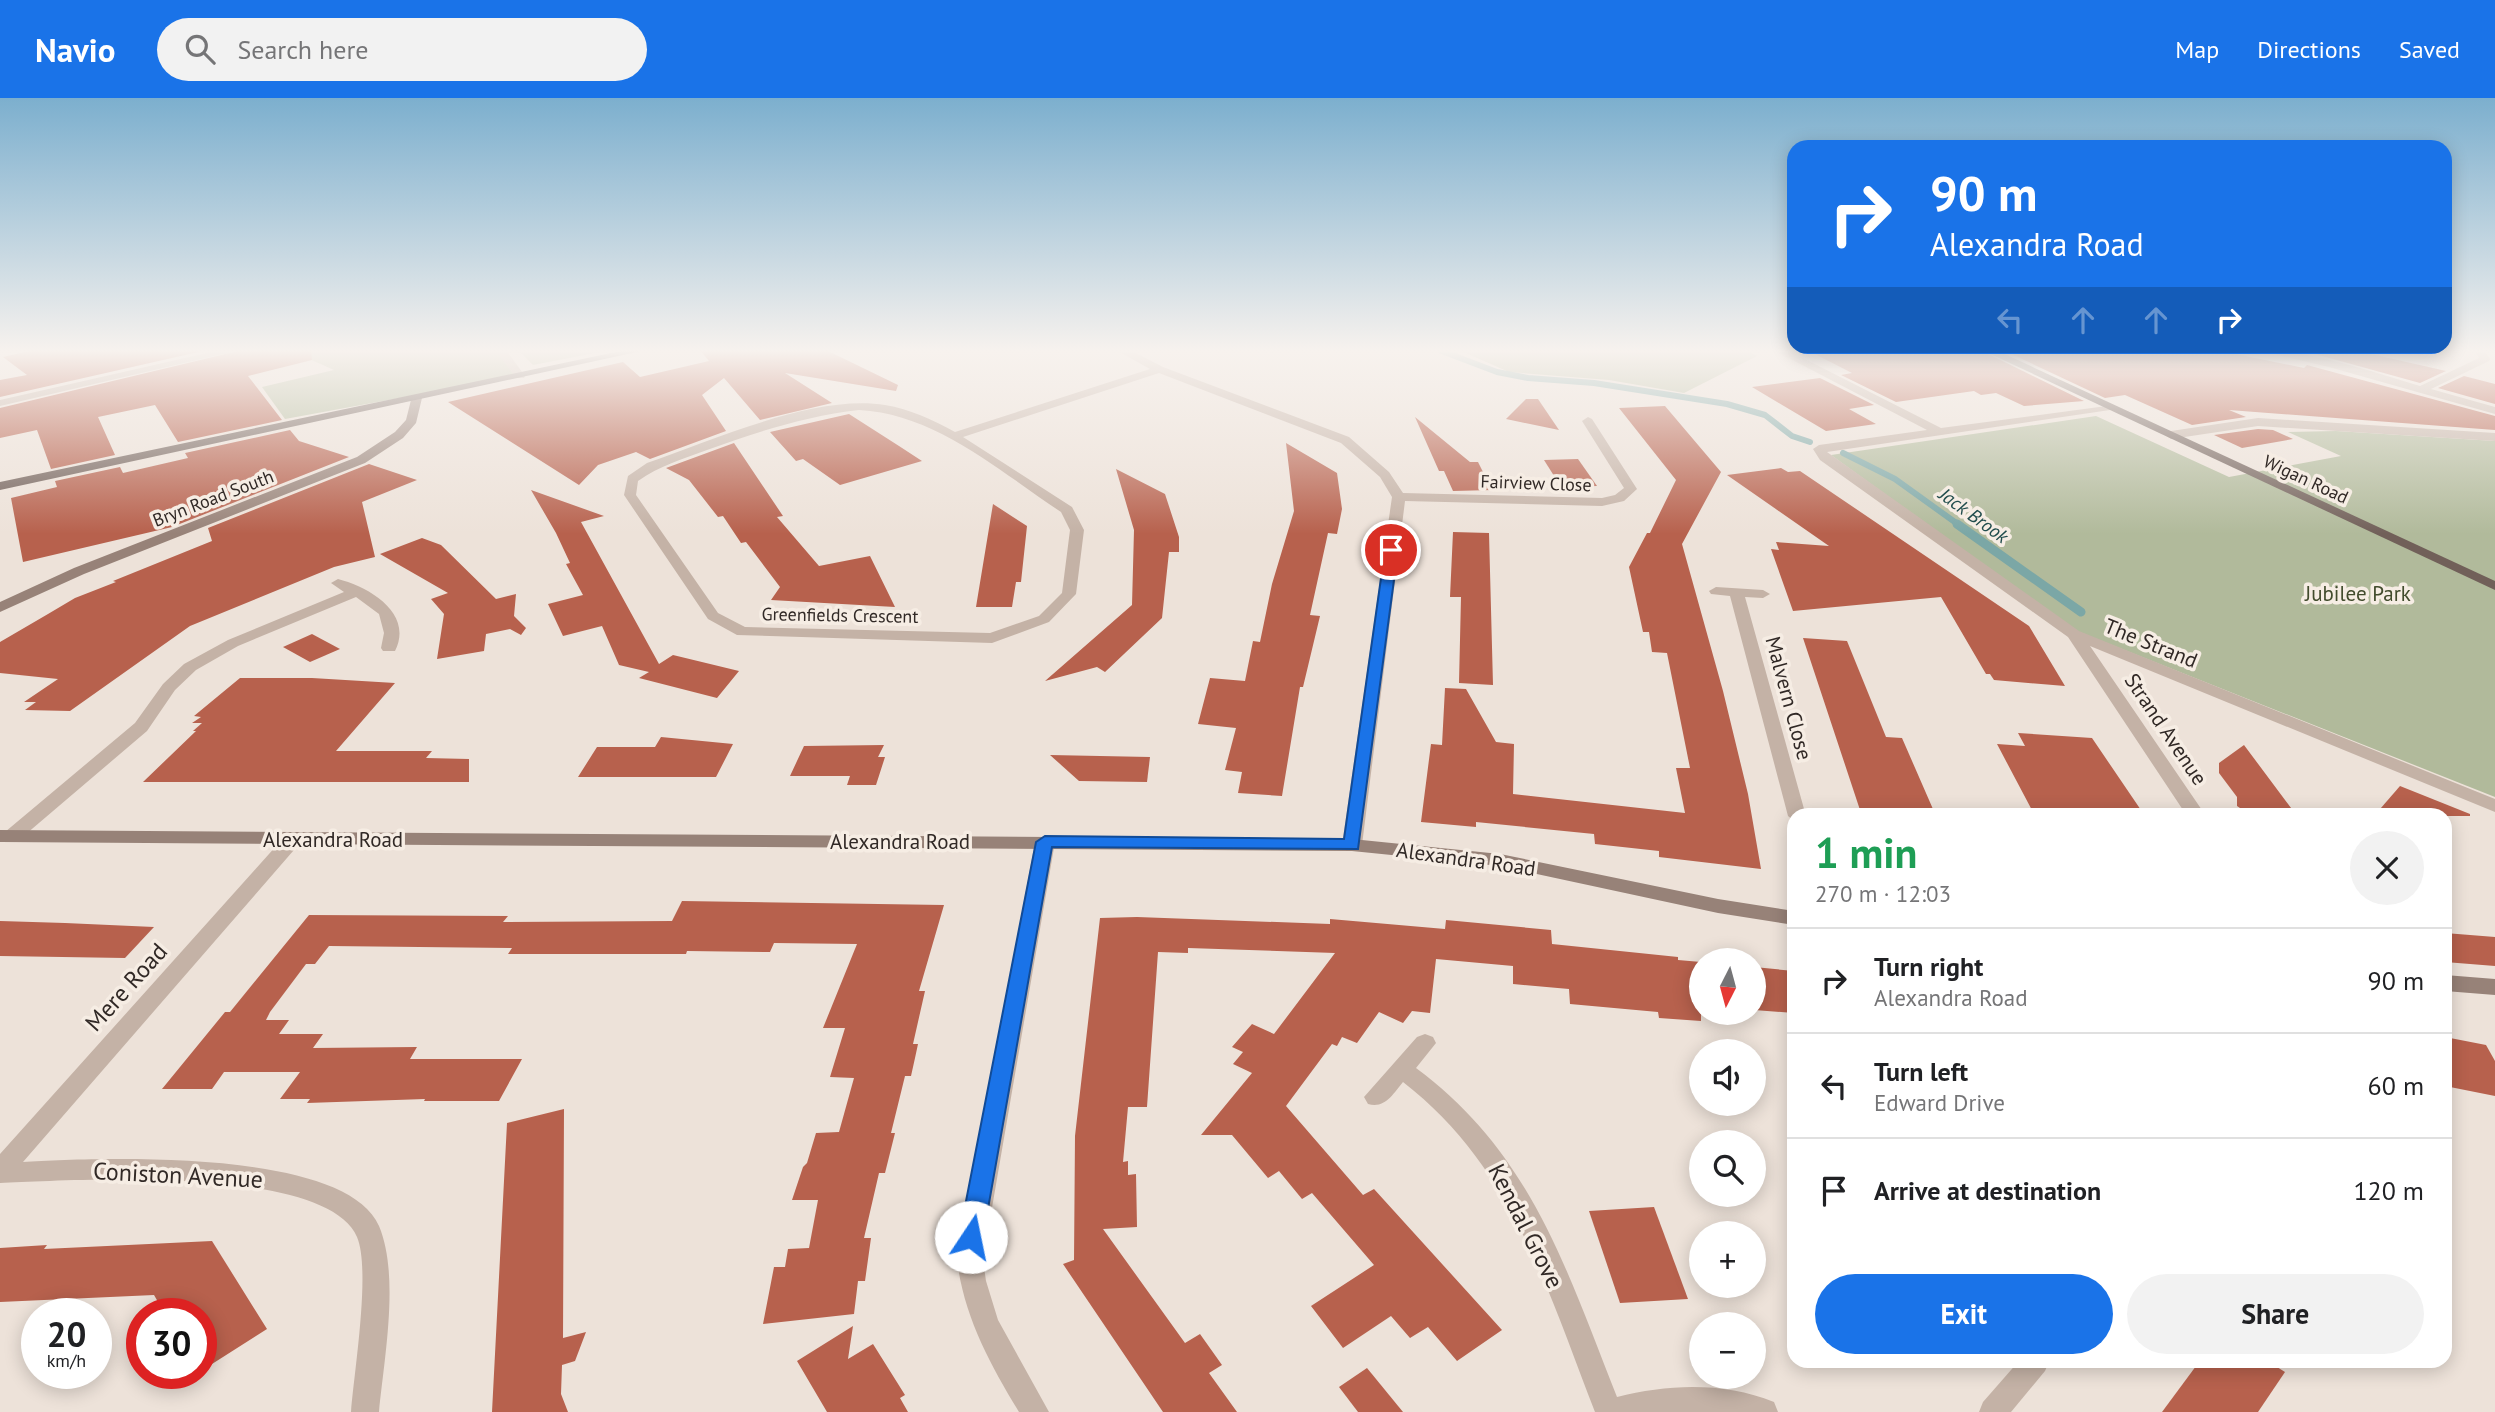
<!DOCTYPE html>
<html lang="en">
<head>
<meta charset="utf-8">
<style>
  body { margin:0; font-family:"PT Sans",sans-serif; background:#f2f2f2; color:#202124; height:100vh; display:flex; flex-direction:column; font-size:26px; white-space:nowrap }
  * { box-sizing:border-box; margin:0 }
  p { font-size:23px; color:#757577 }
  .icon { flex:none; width:38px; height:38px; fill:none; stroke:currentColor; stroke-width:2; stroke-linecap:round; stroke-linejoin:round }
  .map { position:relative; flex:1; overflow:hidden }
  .sheet { position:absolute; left:1787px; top:710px; width:665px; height:560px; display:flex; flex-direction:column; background:#fff; border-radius:21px; box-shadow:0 4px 18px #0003 }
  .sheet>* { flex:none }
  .top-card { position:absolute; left:1787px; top:42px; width:665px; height:214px; border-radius:21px; box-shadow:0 4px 18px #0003; background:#1a73e8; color:#fff; overflow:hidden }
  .needle { width:46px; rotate:186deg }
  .buttons { position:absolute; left:1689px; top:850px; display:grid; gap:14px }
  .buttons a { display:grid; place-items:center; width:77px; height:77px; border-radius:50%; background:#fff; box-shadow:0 4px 18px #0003; font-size:35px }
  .speed { position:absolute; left:21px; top:1200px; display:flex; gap:14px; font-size:35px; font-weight:700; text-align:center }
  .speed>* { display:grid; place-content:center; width:91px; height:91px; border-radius:50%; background:#fff; box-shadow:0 4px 18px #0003; line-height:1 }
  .speed small { font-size:18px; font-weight:400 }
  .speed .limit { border:10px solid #d22; background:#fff; color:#111 }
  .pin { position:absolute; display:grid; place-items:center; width:60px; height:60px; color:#fff; margin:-30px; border:4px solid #fff; border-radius:50%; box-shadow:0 2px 7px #0007 }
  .me { position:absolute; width:77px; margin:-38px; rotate:11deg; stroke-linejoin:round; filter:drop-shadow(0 0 5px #0008) }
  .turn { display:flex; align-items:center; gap:24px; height:147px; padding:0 28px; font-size:32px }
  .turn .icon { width:91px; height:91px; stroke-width:2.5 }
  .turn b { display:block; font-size:49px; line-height:60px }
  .lanes { display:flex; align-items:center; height:66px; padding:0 28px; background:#0003; justify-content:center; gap:35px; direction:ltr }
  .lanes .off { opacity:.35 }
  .round { display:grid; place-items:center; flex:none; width:74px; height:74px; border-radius:37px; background:#f2f2f2 }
  .summary { display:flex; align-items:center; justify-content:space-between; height:119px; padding:0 28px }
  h1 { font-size:42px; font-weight:800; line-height:52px; color:#1e9e55 }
  .cta { display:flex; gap:14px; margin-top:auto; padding:14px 28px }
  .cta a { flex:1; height:80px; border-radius:42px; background:#1a73e8; color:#fff; font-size:28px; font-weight:800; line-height:80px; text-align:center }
  .cta a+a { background:#f2f2f2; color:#202124 }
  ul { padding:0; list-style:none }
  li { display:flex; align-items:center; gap:21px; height:105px; padding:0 28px; border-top:2px solid #e0e0e0 }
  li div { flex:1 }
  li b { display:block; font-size:26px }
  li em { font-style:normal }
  header { display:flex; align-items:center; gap:42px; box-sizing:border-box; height:98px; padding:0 35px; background:#1a73e8; color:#fff }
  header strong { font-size:33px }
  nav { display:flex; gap:38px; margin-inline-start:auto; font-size:24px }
  .search { width:490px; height:63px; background:#f2f2f2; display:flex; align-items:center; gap:18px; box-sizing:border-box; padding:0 24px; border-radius:38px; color:#757577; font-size:26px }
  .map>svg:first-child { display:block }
  .green { fill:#b1ba9b }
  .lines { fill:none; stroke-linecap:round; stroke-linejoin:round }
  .stream-far1 { stroke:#7ba7a6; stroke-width:6 }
  .stream { stroke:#7ba7a6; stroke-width:9 }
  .building { fill:#b7614d }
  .street { fill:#c4b2a6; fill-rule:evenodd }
  .secondary { fill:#978278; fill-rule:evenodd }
  .primary { fill:#716059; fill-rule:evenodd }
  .route { fill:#1a73e8; stroke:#114b97; stroke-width:2 }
  .labels { text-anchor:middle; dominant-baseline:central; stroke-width:7; stroke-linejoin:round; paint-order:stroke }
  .far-street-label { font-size:18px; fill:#312926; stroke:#f6ede4 }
  .far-water-label { font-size:19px; font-style:italic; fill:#214d4d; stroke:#f6ede4 }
  .park-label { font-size:21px; fill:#424c2d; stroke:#f6ede4 }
  .street-label { font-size:21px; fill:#312926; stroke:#f6ede4 }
  .near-street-label { font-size:24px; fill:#312926; stroke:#f6ede4 }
</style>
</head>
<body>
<header>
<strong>Navio</strong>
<div class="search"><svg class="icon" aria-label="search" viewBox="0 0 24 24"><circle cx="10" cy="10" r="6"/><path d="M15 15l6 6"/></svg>Search here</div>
<nav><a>Map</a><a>Directions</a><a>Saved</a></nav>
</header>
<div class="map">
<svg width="2495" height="1314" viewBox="0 0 2495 1314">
  <rect width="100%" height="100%" fill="#ede2d9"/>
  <g class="green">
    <polygon points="289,252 500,252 520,278 285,321 262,289 334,272"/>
    <polygon points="518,252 610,252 533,267"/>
    <polygon points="1459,252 1746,252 1757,258 1684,295 1609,282 1509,274"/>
    <polygon points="2096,318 2229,379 2341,358 2288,334 2336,333 2495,343 2495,699 2069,530 1831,357"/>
  </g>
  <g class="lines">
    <g class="stream-far1">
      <polyline points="1439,252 1497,274 1528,280 1594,285 1727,306 1765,317 1792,338 1810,344"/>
      <polyline points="1843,355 1895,381 1959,427"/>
    </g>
    <polyline class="stream" points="1957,426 2081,514"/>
  </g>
  <g class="building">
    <polygon points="33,252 207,252 0,299 0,282 27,277 3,259"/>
    <polygon points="242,252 311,252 312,262 248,278 282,322 178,344 155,307 98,319 115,357 51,371 37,332 0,340 0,310"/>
    <polygon points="700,252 826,252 898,287 896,293 785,275 832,305 760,322 724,280 702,297 726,333 650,361 636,354 598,367 579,387 448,304 623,264 640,279 709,263"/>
    <polygon points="1807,252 1980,252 2084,303 2024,308 1996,295 1981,297 1974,293 1896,304 1841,277 1852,275"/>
    <polygon points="2003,252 2216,252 2304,270 2307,267 2495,318 2495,332 2229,312 2246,319 2192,327 2125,297 2105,300"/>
    <polygon points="2318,252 2358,253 2446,273 2420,285 2315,256"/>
    <polygon points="2464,278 2495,286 2495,306 2438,290"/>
    <polygon points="1820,280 1874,307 1849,311 1876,326 1826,333 1752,289"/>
    <polygon points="1526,301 1538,301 1559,332 1506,321"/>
    <polygon points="1665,308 1721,374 1682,446 1723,593 1748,696 1761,771 1659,759 1659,753 1595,746 1594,736 1476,724 1476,729 1421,724 1431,646 1442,647 1445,590 1466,591 1496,644 1514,646 1513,696 1685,715 1676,670 1690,670 1667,555 1652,554 1649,534 1643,534 1629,469 1647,435 1650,435 1676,382 1619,310"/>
    <polygon points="849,316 899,348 922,363 840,387 803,361 796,363 770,334"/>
    <polygon points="1415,319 1470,364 1478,364 1492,392 1453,393 1444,373 1439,373"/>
    <polygon points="2258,331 2273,332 2293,341 2242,350 2214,337"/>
    <polygon points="290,332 299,343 349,359 172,429 23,464 11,400 57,389 55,383 120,369 123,375 188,360 185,355"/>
    <polygon points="734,345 783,418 777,419 819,468 870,458 895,509 771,502 780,489 746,444 741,445 723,418 718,419 689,382 666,370"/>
    <polygon points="1286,345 1337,375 1342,411 1337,436 1328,435 1310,517 1320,518 1303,589 1300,589 1282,698 1238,695 1242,674 1225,672 1236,630 1198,626 1210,580 1245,583 1253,543 1260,544 1272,486 1294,413"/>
    <polygon points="1578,361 1597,388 1561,389 1544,362"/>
    <polygon points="369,366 417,382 362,404 375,459 334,469 190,528 70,613 25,612 36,604 24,604 58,581 0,575 0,544 48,516 75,500 116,484 113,483 212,443 208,430"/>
    <polygon points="1781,370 1788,374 1800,373 2029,528 2065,588 1994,582 1990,576 1986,576 1941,499 1793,513 1771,451 1779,452 1776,444 1829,448 1727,377"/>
    <polygon points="1116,371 1165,396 1179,439 1179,454 1169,454 1162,520 1105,574 1097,569 1045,583 1132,507 1134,432"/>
    <polygon points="531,392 604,418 581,424 659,566 673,557 739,573 717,600 639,580 649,574 619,567 602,528 563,538 548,506 583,497 566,466 570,465 556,435"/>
    <polygon points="993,406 1027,428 1021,484 1016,484 1012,509 976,509"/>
    <polygon points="1453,434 1489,435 1493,587 1459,585 1461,499 1450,499"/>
    <polygon points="422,440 441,447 496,501 516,496 514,518 526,530 521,537 510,531 486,536 484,553 437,561 444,516 431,501 448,495 380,456"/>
    <polygon points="312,536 340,551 310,564 283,549"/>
    <polygon points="1803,540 1847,543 1886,639 1902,640 1936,718 1862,718"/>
    <polygon points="240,580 312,580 395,585 336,653 432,653 426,660 469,661 469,684 143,684 196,633 193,633 202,625 192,625 201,619 194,618"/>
    <polygon points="2018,635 2092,640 2145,718 2035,718 1997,646 2025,648"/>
    <polygon points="661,639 733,646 716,679 578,679 597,649 655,649"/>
    <polygon points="884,647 878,659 885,659 876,687 847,687 850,678 790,678 804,648"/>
    <polygon points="2244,647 2297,718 2252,718 2237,708 2237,699 2219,675 2219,665"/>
    <polygon points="1050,657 1150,659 1147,684 1079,683"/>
    <polygon points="2400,688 2470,716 2470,718 2374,718"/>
    <polygon points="682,803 944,807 919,893 925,893 913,946 918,946 915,960 911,978 905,978 891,1035 895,1035 885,1075 879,1075 864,1140 871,1140 865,1183 858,1183 854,1216 763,1226 774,1169 785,1169 788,1151 809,1150 818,1102 792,1102 803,1069 807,1065 816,1035 839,1034 854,980 830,979 845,930 823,930 857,846 774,845 770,854 687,853 686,856 508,856 512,850 329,848 315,866 306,866 270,914 266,922 289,922 279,936 323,936 313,950 417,949 410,961 522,961 499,1003 424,1003 425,1001 307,1005 310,1001 280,1001 300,974 224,974 212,991 162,991 225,914 230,914 309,817 508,818 503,824 672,823"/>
    <polygon points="1137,819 1330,826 1330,821 1445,831 1446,822 1551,832 1552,846 1678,859 1678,862 1701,864 1701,923 1659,920 1658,914 1570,906 1569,891 1513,886 1513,868 1436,861 1430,915 1412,913 1403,925 1379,914 1357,945 1342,939 1337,948 1332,946 1286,1008 1363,1097 1374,1091 1502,1232 1457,1263 1428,1229 1410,1240 1391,1218 1343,1250 1311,1208 1374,1167 1312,1095 1302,1101 1279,1073 1268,1080 1232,1037 1201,1037 1252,975 1233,966 1243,954 1232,949 1252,926 1274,936 1335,855 1188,850 1188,855 1158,854 1147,1009 1128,1009 1123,1064 1128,1063 1128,1077 1136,1076 1137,1129 1103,1131 1185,1245 1200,1236 1222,1267 1209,1275 1237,1314 1163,1314 1063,1166 1074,1162 1075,1038 1100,820"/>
    <polygon points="0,823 65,825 154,829 125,860 0,858"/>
    <polygon points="2445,835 2495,839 2495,868 2445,864"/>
    <polygon points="1754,869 1794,873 1794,915 1754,912"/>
    <polygon points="2445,939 2486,947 2495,963 2495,998 2445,988"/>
    <polygon points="564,1011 563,1240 586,1234 575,1263 562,1267 561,1296 568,1314 492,1314 507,1025"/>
    <polygon points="1654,1109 1688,1201 1620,1205 1589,1113"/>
    <polygon points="212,1143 267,1231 201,1273 201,1216 165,1216 154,1197 0,1204 0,1150 47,1147 44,1151"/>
    <polygon points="853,1228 848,1261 873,1246 905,1297 900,1300 908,1314 827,1314 797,1263"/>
    <polygon points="2199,1264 2269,1264 2285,1274 2258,1314 2162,1314"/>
    <polygon points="1367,1270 1403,1314 1358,1314 1339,1289"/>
  </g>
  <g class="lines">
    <g class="street">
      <polygon points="220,252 240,252 0,308 0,302"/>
      <polygon points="495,252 506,252 525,278 524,280 516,280"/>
      <path d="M1116 252H1130L1163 269 1349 339 1389 374 1403 395 1602 400 1615 397 1624 390 1582 323 1588 319 1592 321 1637 391 1624 403 1602 408 1405 403 1362 747 1359 751H1345L1342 747 1392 399 1380 379 1341 345 1159 275 963 339 1072 409 1084 432 1076 496 1049 524 992 545 737 537 708 521 624 397 628 378 647 365C714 342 814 296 885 307 910 311 933 322 955 334L1150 271ZM859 312C936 316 999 373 1061 414L1070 432 1062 495 1039 518 990 535 745 529 718 515 636 397 638 383C659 368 683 361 707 352 757 334 806 318 859 312Z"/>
      <polygon points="1773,252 1787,252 1941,330 2114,307 2114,311 2110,312 1827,354 2079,533 2495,701 2495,714 2090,548 2206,718 2187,718 2068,539 1820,362 1813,351 1819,347 1927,332"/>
      <path d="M2256 252C2312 252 2367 273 2420 288L2479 260 2474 252H2484L2490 261 2489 263 2431 291 2495 309V316L2329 269Z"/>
      <polygon points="2258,320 2495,335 2495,343 2258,328 2171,341 2165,337 2171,333"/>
      <path d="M338 481C369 489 414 515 395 553H383L381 550 384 535 379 516 356 499 238 548 196 572 175 592 147 633 19 742H5L3 738 5 734 135 625 163 586 184 566 228 542 344 494 331 485Z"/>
      <polygon points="1716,489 1763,492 1770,496 1763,500 1745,499 1806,718 1794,718 1794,723 1788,718 1730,498 1711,496 1709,493"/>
      <path d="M293 735 300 737 302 741 300 745 23 1064C97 1060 345 1049 379 1128 400 1178 384 1261 379 1314H351C354 1275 371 1172 357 1139 326 1066 69 1082 0 1085V1056L286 737Z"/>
      <path d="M1045 738 1055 744 983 1162 986 1183 998 1222 1049 1314H1019C990 1266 964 1219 957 1162L1035 744Z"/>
      <path d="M1425 936 1433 939 1436 945 1416 970C1532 1056 1566 1171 1617 1299 1669 1286 1724 1284 1774 1304L1778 1314H1595C1547 1191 1512 1068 1403 984 1393 996 1385 1011 1368 1006L1364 999 1417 939Z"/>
      <polygon points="2018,1264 2049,1264 2045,1273 2011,1314 1979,1314 1983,1304"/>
    </g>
    <g class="secondary">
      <polygon points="412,298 422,300 416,325 403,340 365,365 84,476 0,514 0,504 74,470 357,359 395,334 406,322"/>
      <polygon points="0,732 1352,741 1500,756 1718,801 1794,813 1794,827 1718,815 1500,768 1352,753 0,744"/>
      <polygon points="2445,877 2495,881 2495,897 2445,893"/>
    </g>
    <g class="primary">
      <polygon points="625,252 646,252 0,392 0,384"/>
      <polygon points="1982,252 1996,252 2495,483 2495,492"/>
    </g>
  </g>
  <linearGradient id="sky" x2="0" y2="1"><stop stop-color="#7cafce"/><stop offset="0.58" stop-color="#f7f2ee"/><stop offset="1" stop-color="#f7f2ee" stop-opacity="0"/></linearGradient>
  <rect width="2495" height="436" fill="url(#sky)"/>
  <polygon class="route" points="1391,449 1398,452 1358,751 1052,749 983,1139 980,1146 971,1149 963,1146 959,1139 1036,744 1045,738 1344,741 1385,452"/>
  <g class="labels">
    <g class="far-street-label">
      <text transform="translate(2306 381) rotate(25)">Wigan Road</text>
      <text transform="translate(1536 385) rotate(2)">Fairview Close</text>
      <text transform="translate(213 400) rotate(-21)">Bryn Road South</text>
      <text transform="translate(840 517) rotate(1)">Greenfields Crescent</text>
    </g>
    <g class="far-water-label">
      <text transform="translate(1974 417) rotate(36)">Jack Brook</text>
    </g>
    <g class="park-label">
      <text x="2358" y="495">Jubilee Park</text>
    </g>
    <g class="street-label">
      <text transform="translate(2151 545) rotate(22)">The Strand</text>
      <text transform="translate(1789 600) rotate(75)">Malvern Close</text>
      <text transform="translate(2166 631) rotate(56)">Strand Avenue</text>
      <text x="333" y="741">Alexandra Road</text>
      <text x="900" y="743">Alexandra Road</text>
      <text transform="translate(1466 761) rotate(8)">Alexandra Road</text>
    </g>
    <g class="near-street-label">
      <text transform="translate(126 889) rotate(-48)">Mere Road</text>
      <text transform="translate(178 1077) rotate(3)">Coniston Avenue</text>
      <text transform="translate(1526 1128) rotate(63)">Kendal Grove</text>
    </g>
  </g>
</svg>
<div class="buttons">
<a><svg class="needle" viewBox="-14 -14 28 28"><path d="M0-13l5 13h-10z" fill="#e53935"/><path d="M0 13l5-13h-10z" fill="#757577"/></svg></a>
<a><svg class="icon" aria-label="sound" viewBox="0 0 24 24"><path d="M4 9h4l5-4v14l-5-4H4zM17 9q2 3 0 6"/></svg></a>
<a><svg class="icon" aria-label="search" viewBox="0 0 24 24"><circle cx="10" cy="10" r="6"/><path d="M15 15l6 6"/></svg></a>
<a>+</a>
<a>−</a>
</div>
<div class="speed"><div>20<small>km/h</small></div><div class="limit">30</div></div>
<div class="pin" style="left:1391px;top:452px;background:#d93025"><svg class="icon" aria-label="arrive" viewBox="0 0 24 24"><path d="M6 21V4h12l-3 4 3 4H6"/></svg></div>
<svg class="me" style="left:971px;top:1139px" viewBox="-20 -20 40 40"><circle r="19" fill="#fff"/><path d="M0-13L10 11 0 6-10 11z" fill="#1a73e8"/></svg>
<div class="top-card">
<div class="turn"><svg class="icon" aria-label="right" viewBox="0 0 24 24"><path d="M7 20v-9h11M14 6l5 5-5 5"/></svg><div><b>90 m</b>Alexandra Road</div></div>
<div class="lanes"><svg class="icon off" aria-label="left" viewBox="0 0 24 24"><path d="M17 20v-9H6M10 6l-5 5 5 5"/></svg><svg class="icon off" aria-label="ahead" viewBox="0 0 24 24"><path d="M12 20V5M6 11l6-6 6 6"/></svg><svg class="icon off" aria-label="ahead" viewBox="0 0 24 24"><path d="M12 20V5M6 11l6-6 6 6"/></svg><svg class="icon" aria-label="right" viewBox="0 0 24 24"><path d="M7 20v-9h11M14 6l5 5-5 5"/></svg></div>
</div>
<section class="sheet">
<div class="summary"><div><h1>1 min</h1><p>270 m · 12:03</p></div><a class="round"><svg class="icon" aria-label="close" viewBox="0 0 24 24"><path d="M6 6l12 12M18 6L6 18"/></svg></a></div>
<ul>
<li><svg class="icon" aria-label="right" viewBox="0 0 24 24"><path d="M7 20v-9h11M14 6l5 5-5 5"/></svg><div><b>Turn right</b><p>Alexandra Road</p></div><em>90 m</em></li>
<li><svg class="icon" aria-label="left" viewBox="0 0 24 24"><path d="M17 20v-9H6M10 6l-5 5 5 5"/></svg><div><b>Turn left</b><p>Edward Drive</p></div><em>60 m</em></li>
<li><svg class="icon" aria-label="arrive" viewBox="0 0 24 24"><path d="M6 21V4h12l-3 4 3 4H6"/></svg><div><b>Arrive at destination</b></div><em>120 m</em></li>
</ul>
<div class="cta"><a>Exit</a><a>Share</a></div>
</section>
</div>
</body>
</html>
